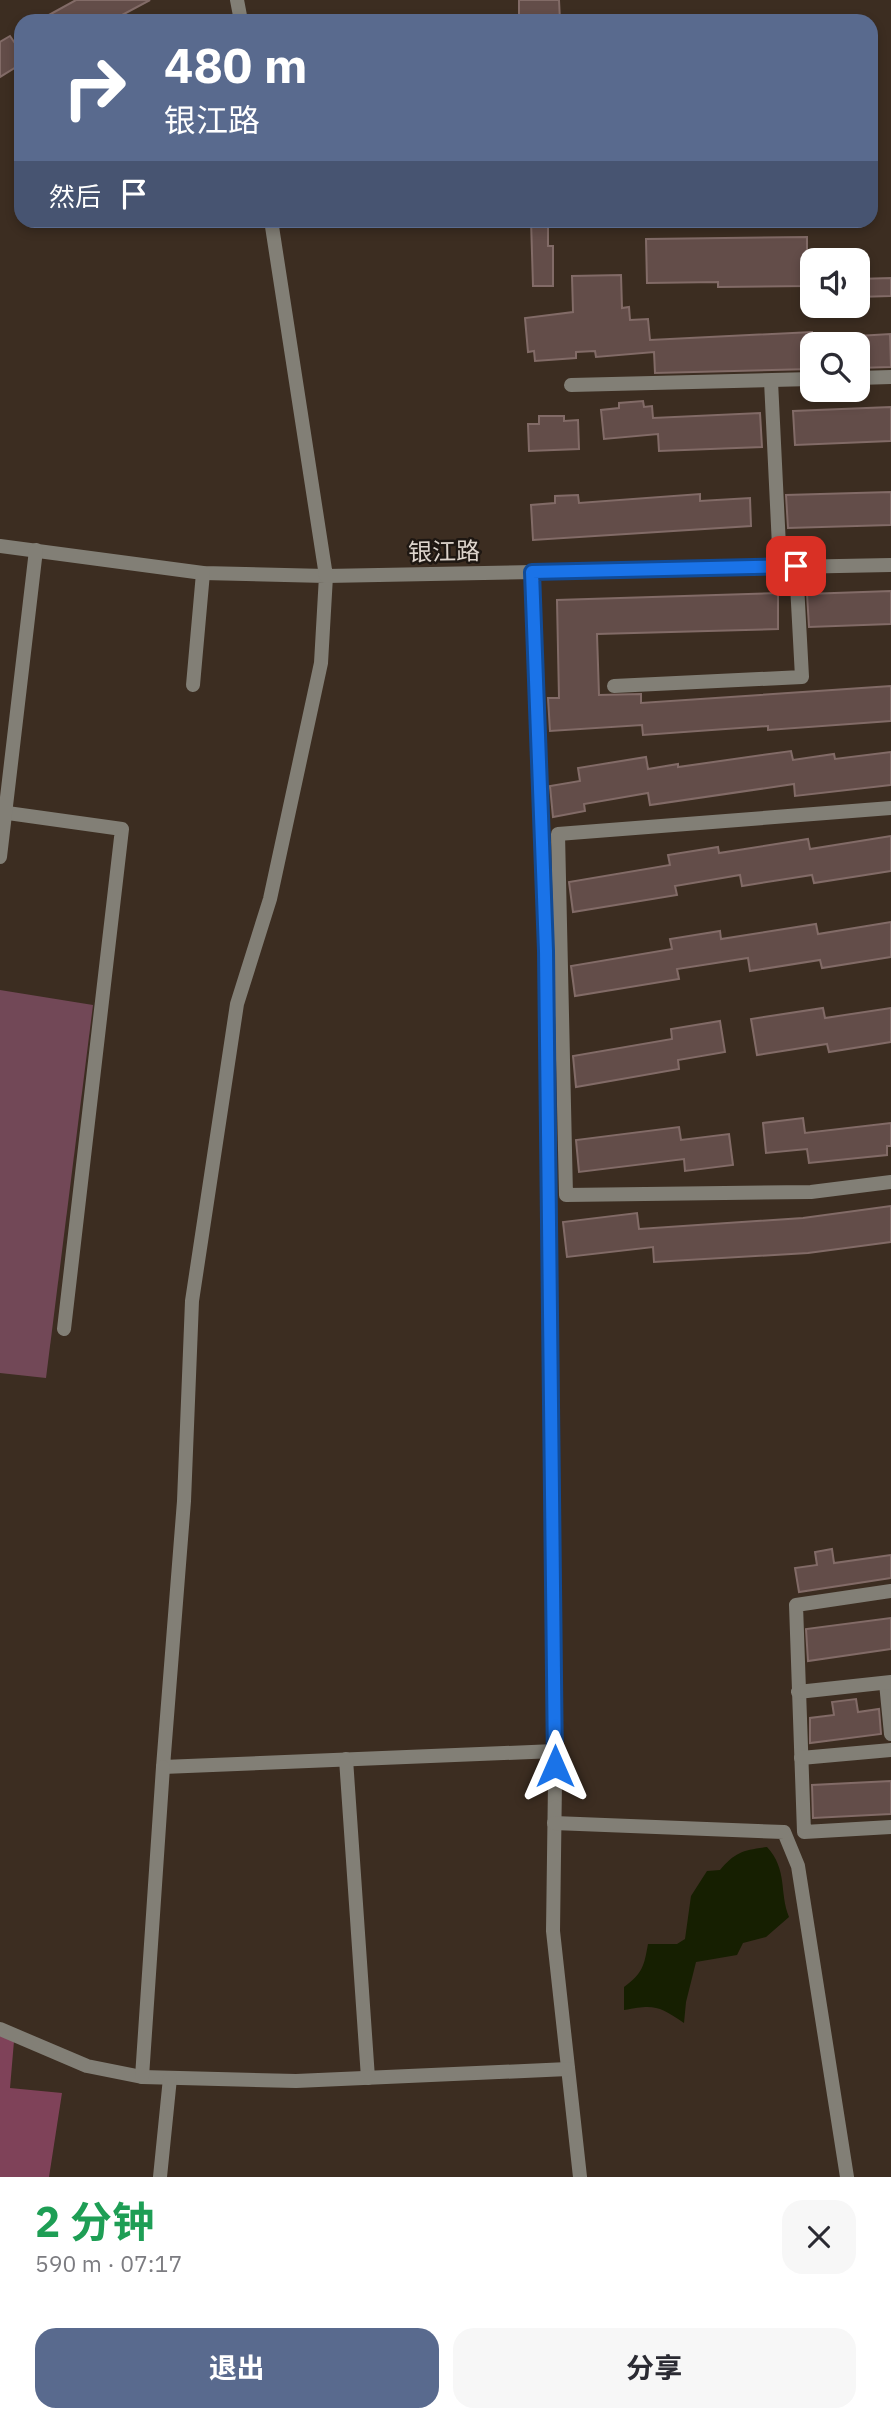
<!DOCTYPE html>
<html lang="zh">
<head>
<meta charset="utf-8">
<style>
  body { margin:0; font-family:"IBM Plex Sans","Noto Sans SC",sans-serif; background:#f7f7f7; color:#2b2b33; height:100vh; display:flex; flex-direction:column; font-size:26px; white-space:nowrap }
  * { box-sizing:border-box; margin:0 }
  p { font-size:23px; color:#7c7c81 }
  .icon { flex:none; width:38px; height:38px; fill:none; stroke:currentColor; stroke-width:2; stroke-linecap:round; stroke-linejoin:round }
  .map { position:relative; height:2177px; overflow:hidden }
  .panel { display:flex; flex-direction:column; background:#fff; flex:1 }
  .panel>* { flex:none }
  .hud { position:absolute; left:14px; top:14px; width:864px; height:214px; border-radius:21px; box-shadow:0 4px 10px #0003; background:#596a8e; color:#fff; overflow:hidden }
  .controls { position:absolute; left:800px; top:248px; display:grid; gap:14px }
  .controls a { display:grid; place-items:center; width:70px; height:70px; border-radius:14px; background:#fff; box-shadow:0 4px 10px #0003; font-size:35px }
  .pin { position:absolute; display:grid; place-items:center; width:60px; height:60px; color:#fff; margin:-30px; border-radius:14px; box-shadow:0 4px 10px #0006 }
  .me { position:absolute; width:77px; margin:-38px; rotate:0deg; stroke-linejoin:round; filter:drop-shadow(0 0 5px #0008) }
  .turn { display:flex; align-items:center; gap:24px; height:147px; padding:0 35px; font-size:32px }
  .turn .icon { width:91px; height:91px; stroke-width:2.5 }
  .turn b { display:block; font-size:49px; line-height:60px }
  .then { display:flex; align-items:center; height:66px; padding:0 35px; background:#0003; gap:14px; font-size:26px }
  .round { display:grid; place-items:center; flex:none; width:74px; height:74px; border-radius:21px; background:#f7f7f7 }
  .summary { display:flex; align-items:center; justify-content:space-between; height:119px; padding:0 35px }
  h1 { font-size:42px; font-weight:700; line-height:52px; color:#1e9e55 }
  .cta { display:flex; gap:14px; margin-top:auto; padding:14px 35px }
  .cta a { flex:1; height:80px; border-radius:21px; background:#596a8e; color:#fff; font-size:28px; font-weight:700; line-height:80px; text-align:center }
  .cta a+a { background:#f7f7f7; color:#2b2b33 }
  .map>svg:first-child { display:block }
  .green { fill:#724857 }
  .forest { fill:#7f4259 }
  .water { fill:#161f01 }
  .building { fill:#634d49; stroke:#826b67; stroke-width:2 }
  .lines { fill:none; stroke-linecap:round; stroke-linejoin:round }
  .minor { stroke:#827f76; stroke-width:14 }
  .tertiary { stroke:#827f76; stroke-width:14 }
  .route-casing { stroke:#114b97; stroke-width:18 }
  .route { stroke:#1a73e8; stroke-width:12 }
  .labels { text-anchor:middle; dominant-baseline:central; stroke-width:5; stroke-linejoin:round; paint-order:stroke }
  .street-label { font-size:24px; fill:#ddd4cc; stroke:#1e1712 }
</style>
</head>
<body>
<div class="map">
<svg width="891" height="2177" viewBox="0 0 891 2177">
  <rect width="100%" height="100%" fill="#3c2d21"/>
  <polygon class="green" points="0,990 93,1005 46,1378 0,1373"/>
  <polygon class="forest" points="0,2034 14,2041 10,2088 62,2093 49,2177 0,2177"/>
  <path class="water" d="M767 1847C788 1870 779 1892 789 1917L766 1937 743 1943 737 1955 696 1962 686 2002 684 2023C659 2006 655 2004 624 2010V1987C643 1973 644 1966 648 1944H677L685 1939 691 1896 707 1871 720 1870C735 1852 743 1850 767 1847Z"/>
  <g class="building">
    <polygon points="76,0 150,0 111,21 38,21"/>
    <polygon points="519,0 559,0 560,21 519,21"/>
    <polygon points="10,36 21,52 21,64 0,77 0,42"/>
    <polygon points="531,220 548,220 548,246 553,246 553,286 533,286"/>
    <polygon points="807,237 807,286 718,287 718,282 647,283 646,239"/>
    <polygon points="621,275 622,308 629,307 630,320 648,319 650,340 812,332 812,369 655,373 654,352 596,357 595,351 576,352 576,358 535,361 534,351 528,352 525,318 573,312 572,276"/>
    <polygon points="891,278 891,296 858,297 858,279"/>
    <polygon points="890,334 891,367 858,368 858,336"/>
    <polygon points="643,401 644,407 652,406 653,418 760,413 762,447 659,451 658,434 604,439 601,410 619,408 619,403"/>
    <polygon points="891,407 891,441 795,445 793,411"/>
    <polygon points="539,416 564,416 564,421 578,420 579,449 529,451 528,424 539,424"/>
    <polygon points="891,492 891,525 788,528 786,495"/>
    <polygon points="700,494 700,501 750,498 751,526 533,540 531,505 555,503 555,496 578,495 579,503"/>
    <polygon points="891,591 891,624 809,627 807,594"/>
    <polygon points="778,593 778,629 597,634 599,695 641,694 641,703 891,686 891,721 768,730 768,726 643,735 642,725 550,731 548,698 559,698 557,600"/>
    <polygon points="791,751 793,760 834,754 835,759 891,752 891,785 795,796 794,784 650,805 648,793 584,804 585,811 553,817 550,786 580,781 578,768 646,757 648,769 678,764 678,767"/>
    <polygon points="891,836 891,871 814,883 812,875 742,886 740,875 675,886 677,895 573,912 569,882 670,865 668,855 718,847 719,853 808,839 810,849"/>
    <polygon points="891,922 891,957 822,968 820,960 750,971 748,958 677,969 679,979 575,996 571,966 672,949 670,939 720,931 721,939 816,924 818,934"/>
    <polygon points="823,1008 825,1018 891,1008 891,1042 829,1052 827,1044 757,1055 751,1019"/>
    <polygon points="720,1021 725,1052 678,1060 679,1069 576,1087 573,1056 672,1039 671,1029"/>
    <polygon points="803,1118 805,1133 891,1123 891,1146 887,1146 887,1155 809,1163 807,1149 766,1153 763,1123"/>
    <polygon points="679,1127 681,1140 729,1134 733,1165 685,1171 684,1159 579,1172 576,1140"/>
    <polygon points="891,1206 891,1242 808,1253 654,1262 653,1247 567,1257 563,1222 637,1213 639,1229 803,1218"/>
    <polygon points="832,1549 834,1563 891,1555 891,1578 799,1592 795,1568 817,1565 815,1552"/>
    <polygon points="891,1618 891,1649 808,1661 806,1629"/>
    <polygon points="856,1699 858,1712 879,1709 881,1734 810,1743 810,1718 834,1715 832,1702"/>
    <polygon points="891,1781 891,1814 813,1818 812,1785"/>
  </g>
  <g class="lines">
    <g class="minor">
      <polyline points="858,378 891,377"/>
      <polyline points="771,381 780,567"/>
      <polyline points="571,385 812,379"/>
      <polyline points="0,546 203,573 326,576 321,663 270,899 237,1004 192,1301 184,1501 163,1767 555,1751"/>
      <polyline points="532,572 546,951 553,1492 555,1782 553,1931 580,2177"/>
      <polyline points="193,685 203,573"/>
      <polyline points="614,686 802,677 796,566"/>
      <polyline points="891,808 558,834 566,1195 811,1192 891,1182"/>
      <polyline points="0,812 122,829 64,1329"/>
      <polyline points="0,857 36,550"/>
      <polyline points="891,1591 796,1605 804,1832 891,1827"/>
      <polyline points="886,1683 891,1734"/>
      <polyline points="798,1692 891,1682"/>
      <polyline points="801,1758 891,1750"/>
      <polyline points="346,1759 368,2078"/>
      <polyline points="554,1823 784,1832 798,1866 847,2177"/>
      <polyline points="0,2029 87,2066 142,2077 296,2081 568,2069"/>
      <polyline points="142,2077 163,1767"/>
      <polyline points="160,2177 170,2078"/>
    </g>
    <g class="tertiary">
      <polyline points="237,0 241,21"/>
      <polyline points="271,220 326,576 891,565"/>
    </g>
  </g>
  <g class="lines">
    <defs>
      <polyline id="route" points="555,1766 546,951 532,572 796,566"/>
    </defs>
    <use href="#route" class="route-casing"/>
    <use href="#route" class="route"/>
  </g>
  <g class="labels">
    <g class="street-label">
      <text transform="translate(444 551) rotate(-1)">银江路</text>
    </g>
  </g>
</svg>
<div class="controls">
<a><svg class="icon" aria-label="sound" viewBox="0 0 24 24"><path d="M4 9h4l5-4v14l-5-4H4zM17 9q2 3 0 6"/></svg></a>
<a><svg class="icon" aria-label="search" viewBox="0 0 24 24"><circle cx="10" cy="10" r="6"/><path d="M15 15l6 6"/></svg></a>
</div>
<div class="pin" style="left:796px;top:566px;background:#d93025"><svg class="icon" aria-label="arrive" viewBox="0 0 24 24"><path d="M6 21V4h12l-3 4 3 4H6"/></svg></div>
<svg class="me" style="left:555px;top:1766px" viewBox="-20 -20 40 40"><path d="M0-17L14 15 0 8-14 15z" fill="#1a73e8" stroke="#fff" stroke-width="4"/></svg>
<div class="hud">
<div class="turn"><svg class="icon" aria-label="right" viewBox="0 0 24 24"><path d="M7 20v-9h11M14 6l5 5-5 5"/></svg><div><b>480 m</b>银江路</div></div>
<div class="then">然后<svg class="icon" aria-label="arrive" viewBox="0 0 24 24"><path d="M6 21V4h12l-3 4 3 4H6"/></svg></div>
</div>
</div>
<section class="panel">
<div class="summary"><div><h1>2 分钟</h1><p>590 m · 07:17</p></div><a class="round"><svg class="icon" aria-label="close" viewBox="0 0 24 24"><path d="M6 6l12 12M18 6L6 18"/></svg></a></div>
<div class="cta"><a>退出</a><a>分享</a></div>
</section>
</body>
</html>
